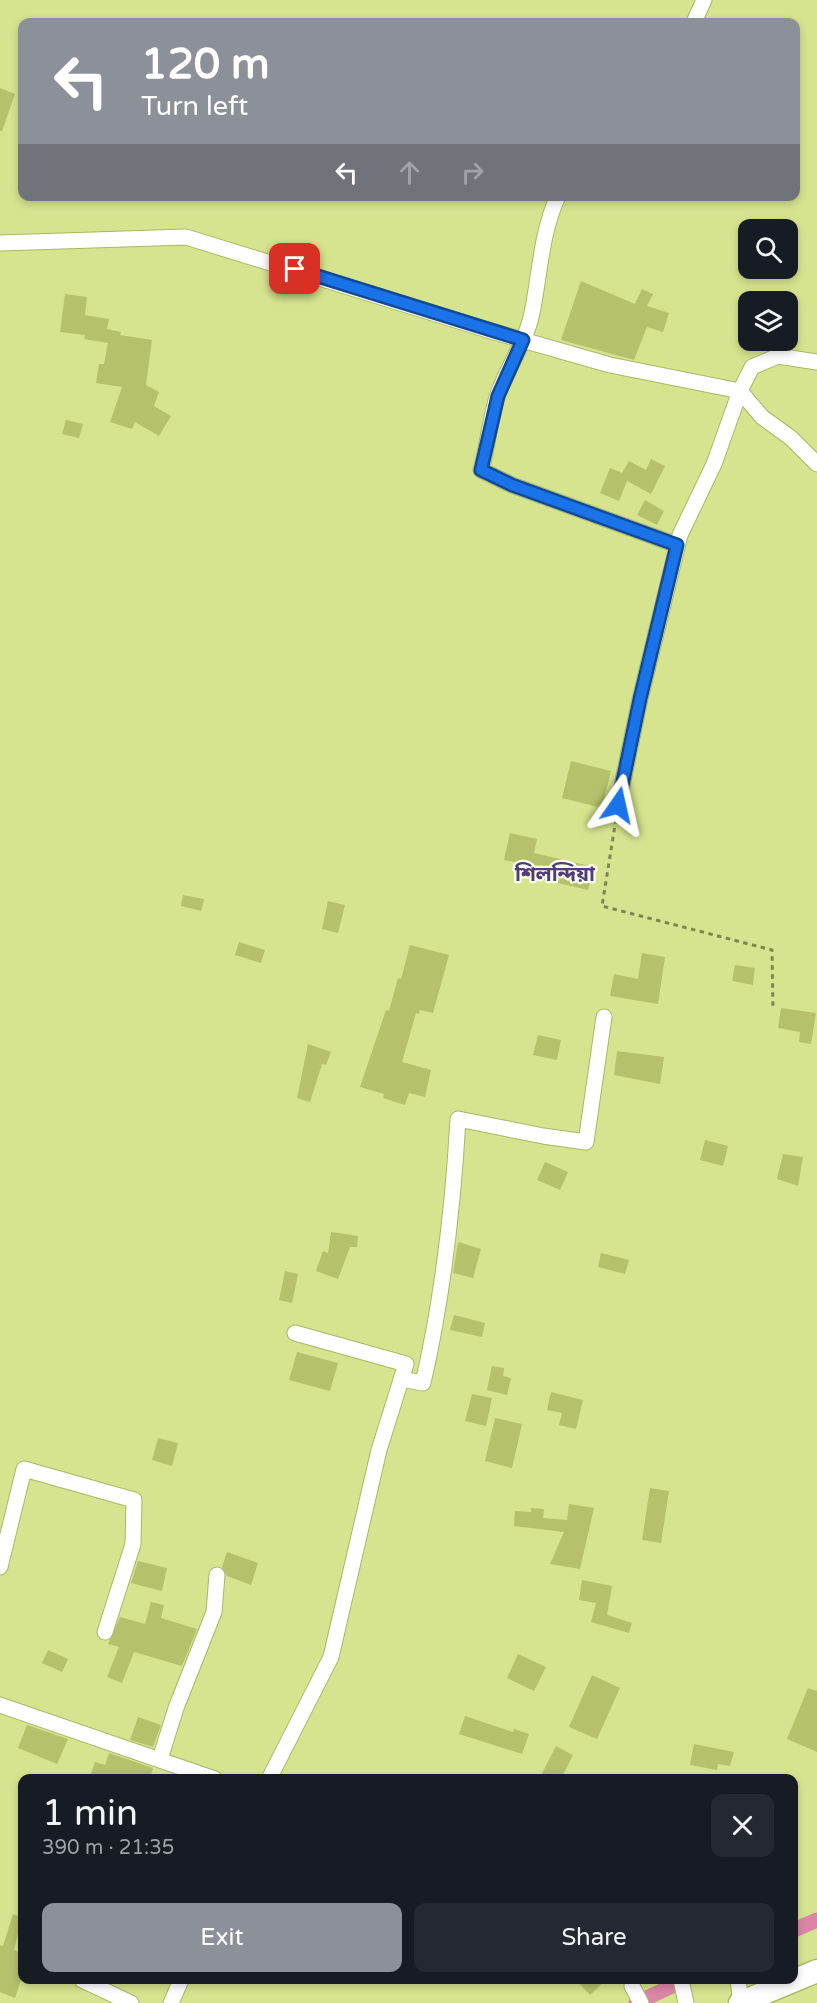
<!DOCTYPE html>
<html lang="en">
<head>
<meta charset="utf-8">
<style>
  body { margin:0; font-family:"Varela Round","Noto Sans Bengali",sans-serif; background:#242831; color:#f1f3f6; height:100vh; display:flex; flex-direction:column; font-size:22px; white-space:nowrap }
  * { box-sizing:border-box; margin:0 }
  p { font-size:20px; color:#9ea1a6 }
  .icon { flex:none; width:33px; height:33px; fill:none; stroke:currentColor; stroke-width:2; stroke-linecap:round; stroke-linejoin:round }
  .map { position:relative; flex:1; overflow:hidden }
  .sheet { position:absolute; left:18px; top:1774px; width:780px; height:210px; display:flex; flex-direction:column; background:#171b24; border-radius:12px; box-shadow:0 3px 9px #0003 }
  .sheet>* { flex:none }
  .banner { position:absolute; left:18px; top:18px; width:782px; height:183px; border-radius:12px; box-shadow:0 3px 9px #0003; background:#8c9099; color:#fff; overflow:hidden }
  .controls { position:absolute; left:738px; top:219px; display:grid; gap:12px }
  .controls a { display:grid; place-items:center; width:60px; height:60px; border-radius:12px; background:#171b24; box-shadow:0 3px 9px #0003; font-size:30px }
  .pin { position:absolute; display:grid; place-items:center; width:51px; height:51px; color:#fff; margin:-26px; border-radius:12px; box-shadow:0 3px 9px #0006 }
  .me { position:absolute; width:66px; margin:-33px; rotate:11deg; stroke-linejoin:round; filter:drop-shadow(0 0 4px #0008) }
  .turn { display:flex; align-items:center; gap:21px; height:126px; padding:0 24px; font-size:27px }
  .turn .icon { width:78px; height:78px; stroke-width:2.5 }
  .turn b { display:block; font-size:42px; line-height:51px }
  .lanes { display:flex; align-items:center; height:57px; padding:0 24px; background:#0003; justify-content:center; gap:30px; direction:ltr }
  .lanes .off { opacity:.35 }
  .round { display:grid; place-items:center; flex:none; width:63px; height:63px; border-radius:12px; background:#242831 }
  .overview { display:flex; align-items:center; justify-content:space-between; height:102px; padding:0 24px }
  h1 { font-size:36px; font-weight:600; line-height:45px }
  .button { display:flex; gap:12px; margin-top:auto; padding:12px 24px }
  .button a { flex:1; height:69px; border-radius:12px; background:#8c9099; color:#fff; font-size:24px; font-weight:600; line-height:69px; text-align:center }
  .button a+a { background:#242831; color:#f1f3f6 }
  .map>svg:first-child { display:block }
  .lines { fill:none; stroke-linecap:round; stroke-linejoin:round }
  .canal { stroke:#dc86a7; stroke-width:15 }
  .building { fill:#b5c16b }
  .street-casing { stroke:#abb763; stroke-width:17 }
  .primary-casing { stroke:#abb763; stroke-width:25 }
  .path { stroke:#7e864e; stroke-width:3; stroke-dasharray:4.5 4.5; stroke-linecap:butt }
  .street { stroke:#fff; stroke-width:15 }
  .primary { stroke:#fff; stroke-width:22 }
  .route-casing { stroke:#114b97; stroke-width:15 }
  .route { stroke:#1a73e8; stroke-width:10 }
  .labels { text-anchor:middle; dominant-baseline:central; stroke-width:4.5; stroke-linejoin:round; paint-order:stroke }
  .quarter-label { font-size:21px; font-weight:bold; fill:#4f3c79; stroke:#fbfeee }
</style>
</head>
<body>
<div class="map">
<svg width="817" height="2003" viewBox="0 0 817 2003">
  <rect width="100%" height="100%" fill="#d7e48f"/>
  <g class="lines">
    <g class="canal">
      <polyline points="794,1930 817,1920"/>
      <polyline points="636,2003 685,1980"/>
    </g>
  </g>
  <g class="building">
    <polygon points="0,88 15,94 2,131 0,131"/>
    <polygon points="581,281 635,304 642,289 653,294 647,306 669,313 663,332 647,327 634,360 561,340"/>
    <polygon points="65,294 87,297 85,315 109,319 107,329 121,332 120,335 152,340 146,385 159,392 154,406 171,416 159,436 135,422 132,429 110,422 122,387 96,383 99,364 104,364 108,343 84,339 85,335 60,332"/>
    <polygon points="66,420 83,424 79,438 62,434"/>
    <polygon points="651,459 665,466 651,494 627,481 619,501 600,493 610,468 622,473 629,461 646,470"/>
    <polygon points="645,500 664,511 657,525 637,515"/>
    <polygon points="571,761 611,771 602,808 562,798"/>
    <polygon points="510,833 537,839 534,853 594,867 588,890 536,878 538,867 504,860"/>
    <polygon points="183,895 204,899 201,911 181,906"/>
    <polygon points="328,901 345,905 338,933 322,929"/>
    <polygon points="239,942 265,950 261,963 235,955"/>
    <polygon points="410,945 449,955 433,1013 420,1010 419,1014 416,1013 402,1062 431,1070 425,1097 409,1093 405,1105 383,1098 384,1094 360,1087 386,1010 389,1011 398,978 401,979"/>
    <polygon points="642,953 665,957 658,1004 610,996 614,974 638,979"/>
    <polygon points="735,965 755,968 753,985 732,981"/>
    <polygon points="781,1008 816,1013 811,1044 799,1042 800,1032 778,1028"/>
    <polygon points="538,1035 561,1040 557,1060 533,1055"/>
    <polygon points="308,1044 331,1052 326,1065 322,1064 310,1102 297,1098"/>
    <polygon points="617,1051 664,1057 660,1084 614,1075"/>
    <polygon points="705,1140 728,1146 723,1166 700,1160"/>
    <polygon points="783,1154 803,1157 798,1186 777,1179"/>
    <polygon points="545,1162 568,1172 560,1190 537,1180"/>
    <polygon points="331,1232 358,1236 357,1247 350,1247 338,1279 316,1271 323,1251 328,1253"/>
    <polygon points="458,1242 481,1249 473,1278 453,1273"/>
    <polygon points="601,1253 629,1260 625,1274 598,1267"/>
    <polygon points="285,1271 298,1274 292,1303 279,1300"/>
    <polygon points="454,1315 485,1323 482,1337 450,1330"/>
    <polygon points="297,1352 338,1363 330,1391 289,1380"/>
    <polygon points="492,1366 504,1368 503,1376 511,1378 507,1395 487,1390"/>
    <polygon points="551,1392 583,1400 576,1429 559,1425 562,1413 547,1410"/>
    <polygon points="472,1394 492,1398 486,1426 465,1421"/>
    <polygon points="495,1418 522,1424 512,1468 485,1461"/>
    <polygon points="158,1438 178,1443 172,1466 152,1460"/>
    <polygon points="650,1488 669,1491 661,1543 642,1540"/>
    <polygon points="569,1504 594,1508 580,1569 550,1564 564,1532 514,1526 515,1511 531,1512 531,1508 544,1509 543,1518 567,1520"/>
    <polygon points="227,1552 258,1563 251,1585 227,1576 222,1567"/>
    <polygon points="138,1561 167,1568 162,1591 131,1583"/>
    <polygon points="582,1580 612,1586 607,1615 632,1623 629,1633 591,1622 596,1603 579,1600"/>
    <polygon points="151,1602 164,1605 161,1618 197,1629 182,1666 134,1652 122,1683 107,1677 119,1647 108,1644 120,1617 145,1624"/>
    <polygon points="48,1650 68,1659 62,1672 42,1663"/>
    <polygon points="518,1654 546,1667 534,1691 507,1678"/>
    <polygon points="592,1675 620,1688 597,1739 569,1727"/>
    <polygon points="808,1688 817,1691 817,1752 787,1739"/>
    <polygon points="465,1716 513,1732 514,1729 529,1734 522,1754 459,1734"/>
    <polygon points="138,1717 161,1725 153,1747 130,1740"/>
    <polygon points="27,1725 68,1739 57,1764 18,1748"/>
    <polygon points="694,1744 734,1752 730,1766 718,1764 717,1770 690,1765"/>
    <polygon points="556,1746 573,1755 561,1779 539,1779"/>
    <polygon points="109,1753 153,1768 150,1779 89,1779 95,1762 105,1765"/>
    <polygon points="13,1914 22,1918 14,1950 22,1953 22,1977 15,1998 0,1992 0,1945 3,1946"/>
    <polygon points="576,1980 606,1980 590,1995"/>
  </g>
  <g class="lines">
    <defs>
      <g id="street">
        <polyline points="694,22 704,0"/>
        <path d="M558 196C541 233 540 274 532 313 526 342 508 366 498 394 490 418 488 445 481 470L512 485 677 545"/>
        <polyline points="0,243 186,237 491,331 610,365 740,391 714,464 680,535 640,699 618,805"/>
        <polyline points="817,362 778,356 752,367 740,391 762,417 791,438 817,464"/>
        <path d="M401 1379 423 1383C443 1296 453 1208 458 1119L543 1136 586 1142 604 1017"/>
        <polyline points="0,1567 24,1469 134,1500 133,1544 105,1632"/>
        <polyline points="0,1705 215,1779"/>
        <polyline points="160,1759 176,1708 214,1612 217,1575"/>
        <polyline points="269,1779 331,1657 379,1450 406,1364 295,1333"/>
        <polyline points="82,1980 131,2003"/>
        <polyline points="681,1980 686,2003"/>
        <polyline points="738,1980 741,2002"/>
        <polyline points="632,1986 641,2003"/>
        <polyline points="171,2003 181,1980"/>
      </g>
      <polyline id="primary" points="740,2003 817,1971"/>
    </defs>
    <use href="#street" class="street-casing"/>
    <use href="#primary" class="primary-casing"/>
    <polyline class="path" points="616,819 602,906 772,950 773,1010"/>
    <use href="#street" class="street"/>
    <use href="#primary" class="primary"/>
  </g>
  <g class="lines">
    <defs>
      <polyline id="route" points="295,269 523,340 498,396 481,470 512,485 677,545 640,699 618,805"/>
    </defs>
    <use href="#route" class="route-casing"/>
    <use href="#route" class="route"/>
  </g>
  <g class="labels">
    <g class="quarter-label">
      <text x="555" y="874">শিলন্দিয়া</text>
    </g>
  </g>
</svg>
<div class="controls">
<a><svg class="icon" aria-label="search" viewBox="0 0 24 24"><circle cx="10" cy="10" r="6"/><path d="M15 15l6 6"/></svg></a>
<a><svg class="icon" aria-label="layers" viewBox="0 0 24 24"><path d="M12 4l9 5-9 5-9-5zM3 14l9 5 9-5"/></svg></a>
</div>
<div class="pin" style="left:295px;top:269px;background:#d93025"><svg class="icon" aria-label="arrive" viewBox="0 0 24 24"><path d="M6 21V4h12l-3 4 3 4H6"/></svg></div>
<svg class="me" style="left:618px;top:805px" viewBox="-20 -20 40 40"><path d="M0-17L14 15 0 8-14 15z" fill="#1a73e8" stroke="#fff" stroke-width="4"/></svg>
<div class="banner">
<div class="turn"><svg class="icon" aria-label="left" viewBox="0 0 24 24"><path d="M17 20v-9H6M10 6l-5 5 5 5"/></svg><div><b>120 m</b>Turn left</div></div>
<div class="lanes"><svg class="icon" aria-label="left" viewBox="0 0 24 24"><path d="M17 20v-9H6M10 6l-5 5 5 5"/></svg><svg class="icon off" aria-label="ahead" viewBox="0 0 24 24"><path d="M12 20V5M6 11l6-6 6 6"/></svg><svg class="icon off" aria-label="right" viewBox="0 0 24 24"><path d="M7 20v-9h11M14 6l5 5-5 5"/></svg></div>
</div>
<section class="sheet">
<div class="overview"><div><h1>1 min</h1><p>390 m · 21:35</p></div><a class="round"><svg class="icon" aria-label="close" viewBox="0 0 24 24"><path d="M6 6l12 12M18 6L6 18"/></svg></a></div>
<div class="button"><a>Exit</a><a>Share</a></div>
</section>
</div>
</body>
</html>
